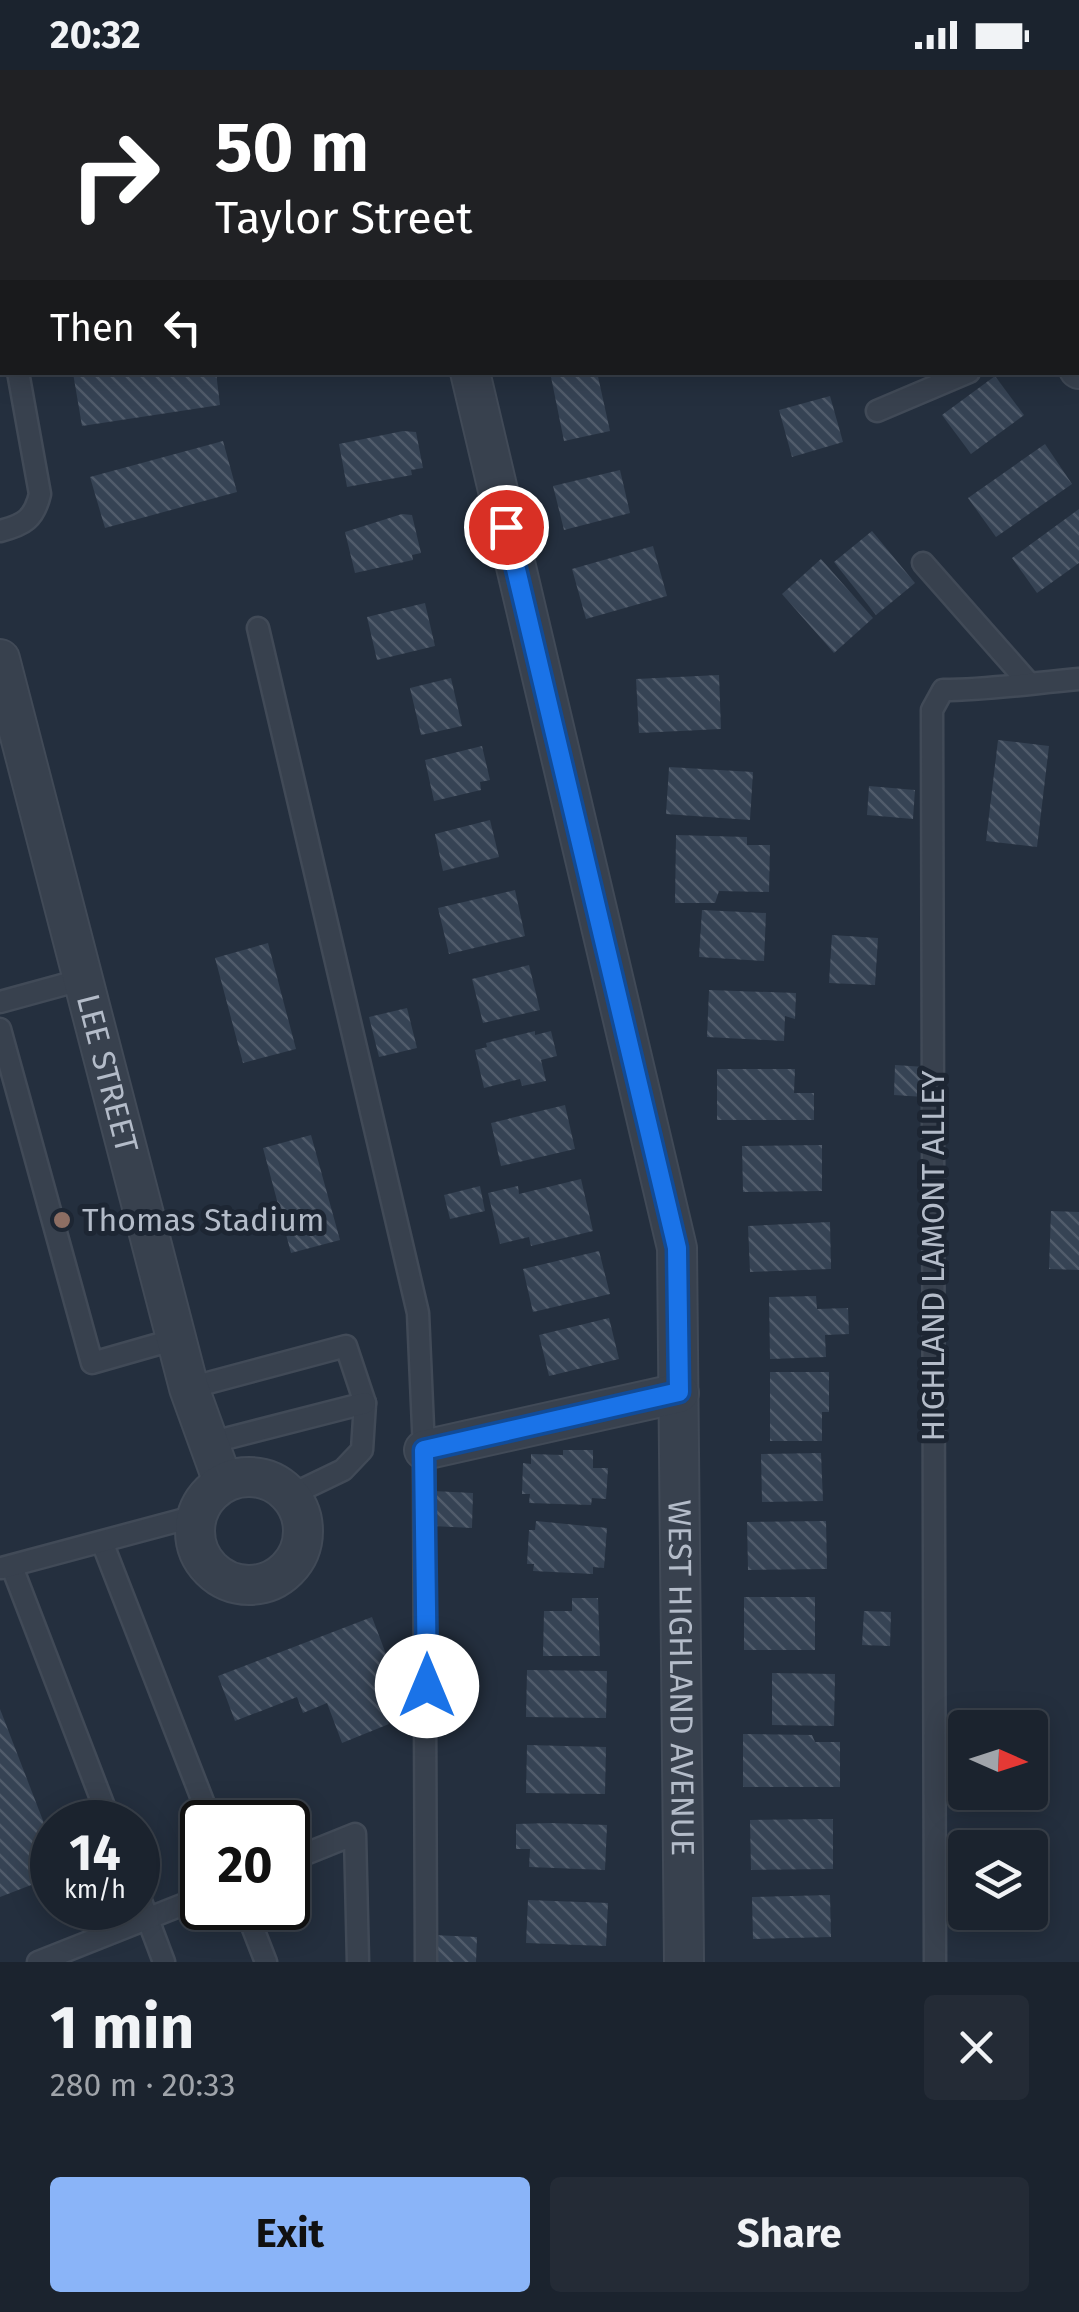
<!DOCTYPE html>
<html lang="en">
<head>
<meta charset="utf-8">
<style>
  body { margin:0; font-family:"Fira Sans",sans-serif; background:#242b36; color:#f1f3f6; height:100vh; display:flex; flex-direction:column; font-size:38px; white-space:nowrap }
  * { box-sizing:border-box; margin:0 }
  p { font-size:32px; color:#a0a4aa }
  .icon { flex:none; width:55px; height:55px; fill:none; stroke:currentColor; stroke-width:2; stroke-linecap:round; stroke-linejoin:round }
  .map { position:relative; height:1892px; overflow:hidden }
  .panel { display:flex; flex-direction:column; background:#1b232e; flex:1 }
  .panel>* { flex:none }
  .top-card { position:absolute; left:0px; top:0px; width:1080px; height:305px; box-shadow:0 5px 25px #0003,0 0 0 2px #39404a; background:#202124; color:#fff; overflow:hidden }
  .needle { width:65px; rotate:93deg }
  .fabs { position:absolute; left:948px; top:1640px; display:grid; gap:20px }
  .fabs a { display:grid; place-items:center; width:100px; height:100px; border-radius:10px; background:#1b232e; box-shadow:0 5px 25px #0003,0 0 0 2px #39404a; font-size:50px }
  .speed { position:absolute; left:30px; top:1730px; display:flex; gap:20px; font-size:50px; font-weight:700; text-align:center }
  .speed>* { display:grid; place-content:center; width:130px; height:130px; border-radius:50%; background:#1b232e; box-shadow:0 5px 25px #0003,0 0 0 2px #39404a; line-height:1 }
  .speed small { font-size:25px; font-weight:400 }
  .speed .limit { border:5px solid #111; border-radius:15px; background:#fff; color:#111 }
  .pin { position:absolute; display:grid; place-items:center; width:85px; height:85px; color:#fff; margin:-42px; border:5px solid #fff; border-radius:50%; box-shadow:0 2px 10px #0007 }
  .me { position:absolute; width:110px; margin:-55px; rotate:0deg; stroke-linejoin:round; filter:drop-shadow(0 0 8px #0008) }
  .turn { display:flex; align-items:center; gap:35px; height:210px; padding:0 50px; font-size:45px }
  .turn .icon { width:130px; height:130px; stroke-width:2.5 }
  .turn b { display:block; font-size:70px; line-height:85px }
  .then { display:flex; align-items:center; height:95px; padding:0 50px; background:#0003; gap:20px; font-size:38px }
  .round { display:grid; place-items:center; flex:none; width:105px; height:105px; border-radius:10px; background:#242b36 }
  .summary { display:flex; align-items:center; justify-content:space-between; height:170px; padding:0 50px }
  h1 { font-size:60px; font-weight:700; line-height:75px }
  .action { display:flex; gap:20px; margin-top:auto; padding:20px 50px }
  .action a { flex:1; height:115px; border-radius:10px; background:#8ab4f8; color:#111; font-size:40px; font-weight:700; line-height:115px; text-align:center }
  .action a+a { background:#242b36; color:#f1f3f6 }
  .status { display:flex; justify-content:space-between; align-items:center; height:70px; padding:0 50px; background:#1b232e; direction:ltr }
  .status svg { height:28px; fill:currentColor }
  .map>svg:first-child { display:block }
  .building { fill:url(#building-back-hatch) }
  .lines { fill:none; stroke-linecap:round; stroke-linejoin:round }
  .lane-casing { stroke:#414a57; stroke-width:25 }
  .street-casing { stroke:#414a57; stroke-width:42 }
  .primary-casing { stroke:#414a57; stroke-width:60 }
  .lane { stroke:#38414e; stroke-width:20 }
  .street { stroke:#38414e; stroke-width:38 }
  .primary { stroke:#56606e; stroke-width:55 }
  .route-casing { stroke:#114b97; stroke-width:25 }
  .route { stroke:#1a73e8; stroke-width:18 }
  .education-dot { fill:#8d6e63; stroke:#1d2633; stroke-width:4 }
  .labels { text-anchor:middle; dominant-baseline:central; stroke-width:10; stroke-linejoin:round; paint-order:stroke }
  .street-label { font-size:32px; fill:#b4bcc9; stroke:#1d2633 }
  .poi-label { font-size:32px; fill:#b4bcc9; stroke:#1d2633; text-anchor:start }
</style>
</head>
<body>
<div class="status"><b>20:32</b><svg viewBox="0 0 49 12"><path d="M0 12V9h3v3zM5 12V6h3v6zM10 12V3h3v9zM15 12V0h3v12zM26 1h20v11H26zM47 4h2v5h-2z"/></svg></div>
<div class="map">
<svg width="1079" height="1892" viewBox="0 0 1079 1892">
  <defs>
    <pattern id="building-back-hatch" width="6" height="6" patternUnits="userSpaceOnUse" patternTransform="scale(2.5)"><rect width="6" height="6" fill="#364354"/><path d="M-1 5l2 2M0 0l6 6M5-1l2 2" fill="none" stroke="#515c6b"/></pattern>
  </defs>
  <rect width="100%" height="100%" fill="#242f3e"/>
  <g class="building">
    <polygon points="216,302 220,335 82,356 73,303"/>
    <polygon points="550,302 597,302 610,361 564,371"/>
    <polygon points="995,306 1024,345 971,384 942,345"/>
    <polygon points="830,326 843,372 792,387 779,340"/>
    <polygon points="403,361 416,362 423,398 411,400 412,405 347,417 339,374"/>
    <polygon points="223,371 237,422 105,458 90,407"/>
    <polygon points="1045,374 1072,414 996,467 968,428"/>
    <polygon points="620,400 630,443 564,460 553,416"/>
    <polygon points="1079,439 1079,493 1037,523 1012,488"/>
    <polygon points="402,444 412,445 421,483 412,485 413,490 355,503 345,462"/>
    <polygon points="872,461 915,513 876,545 834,492"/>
    <polygon points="653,476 667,526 586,549 572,499"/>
    <polygon points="821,489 873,548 834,583 782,524"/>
    <polygon points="425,533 435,576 377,590 367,547"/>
    <polygon points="719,605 721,659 639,663 636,609"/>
    <polygon points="451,608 462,656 421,665 410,618"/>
    <polygon points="998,670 1049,676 1037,777 986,771"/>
    <polygon points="482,676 490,710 480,712 481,720 434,731 425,690"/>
    <polygon points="669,697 753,702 750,750 666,744"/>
    <polygon points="869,716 915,720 913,749 867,745"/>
    <polygon points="490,750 499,787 443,801 435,764"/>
    <polygon points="676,765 747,767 747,775 770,775 769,822 719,821 715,833 675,833"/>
    <polygon points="515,820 525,866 449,884 438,838"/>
    <polygon points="702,840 766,843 764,891 699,887"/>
    <polygon points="832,865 878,868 875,915 829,913"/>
    <polygon points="268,873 296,979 243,993 215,888"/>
    <polygon points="529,895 540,940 483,953 472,909"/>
    <polygon points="709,920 796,923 795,949 785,946 784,971 707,967"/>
    <polygon points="407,938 417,978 379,987 369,947"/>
    <polygon points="535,961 535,965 551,961 557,986 541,990 546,1011 522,1016 520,1009 484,1018 475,980 487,977 486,973"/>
    <polygon points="895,995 925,997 924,1027 894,1025"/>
    <polygon points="717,999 795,999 794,1023 814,1023 814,1050 717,1050"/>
    <polygon points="565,1035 575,1079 501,1096 491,1053"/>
    <polygon points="311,1065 340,1170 291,1183 263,1078"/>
    <polygon points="822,1075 822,1121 743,1122 742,1076"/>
    <polygon points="581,1109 593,1161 531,1176 529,1167 500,1174 488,1123 518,1116 519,1124"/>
    <polygon points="480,1116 485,1141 450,1149 444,1125"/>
    <polygon points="1051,1141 1079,1142 1079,1200 1049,1199"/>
    <polygon points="830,1152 831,1199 750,1202 748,1156"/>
    <polygon points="599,1181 610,1224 533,1242 523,1199"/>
    <polygon points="816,1226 817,1239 848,1238 849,1264 825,1265 826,1287 770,1289 769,1227"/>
    <polygon points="609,1248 619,1289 549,1306 539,1265"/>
    <polygon points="770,1302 829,1302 829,1342 822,1342 822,1371 770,1371"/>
    <polygon points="563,1380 593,1380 593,1398 608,1398 606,1429 592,1428 591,1435 529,1433 530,1424 522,1424 523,1393 531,1394 531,1384 563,1385"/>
    <polygon points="821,1383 823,1431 762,1432 761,1384"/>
    <polygon points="433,1421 473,1423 472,1458 432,1456"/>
    <polygon points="536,1451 607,1458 604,1498 593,1497 593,1504 533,1501 534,1494 527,1494 529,1460 535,1460"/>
    <polygon points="826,1451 827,1499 748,1500 747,1452"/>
    <rect x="744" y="1527" width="71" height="53"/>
    <polygon points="572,1528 598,1528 600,1586 543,1586 544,1541 572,1541"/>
    <polygon points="864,1541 891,1542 890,1576 862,1575"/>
    <polygon points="372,1547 395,1608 374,1616 389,1654 342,1673 327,1633 303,1643 297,1627 235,1651 218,1606"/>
    <polygon points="527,1600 607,1601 606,1648 526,1647"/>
    <polygon points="772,1603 835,1604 834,1656 772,1655"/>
    <polygon points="0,1639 52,1774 52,1807 0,1827"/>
    <polygon points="743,1664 812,1665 815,1672 840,1672 840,1717 743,1717"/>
    <polygon points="527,1675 606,1677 605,1724 526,1723"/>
    <polygon points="833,1749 833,1799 751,1800 750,1750"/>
    <polygon points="551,1753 607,1755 605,1800 529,1797 530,1779 516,1779 516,1754"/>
    <polygon points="830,1825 831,1867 753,1869 752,1827"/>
    <polygon points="528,1830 608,1833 606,1876 526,1873"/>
    <polygon points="433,1865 477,1867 476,1892 432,1892"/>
  </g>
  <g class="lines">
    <defs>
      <g id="lane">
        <polyline points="1078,173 1079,172"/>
        <polyline points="877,341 969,302"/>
        <path d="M0 461C24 455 34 449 40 424L18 302"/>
        <polyline points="923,493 1028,612"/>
        <polyline points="258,558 418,1243 424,1380 426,1892"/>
        <polyline points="0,932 84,909"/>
        <polyline points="0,959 92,1293 176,1269"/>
        <polyline points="189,1318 346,1276 365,1333 362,1380 343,1400 291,1425"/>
        <polyline points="209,1373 365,1333"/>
        <polyline points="102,1472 211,1752"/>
        <polyline points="12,1497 110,1752"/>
        <polyline points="2,1498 196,1446"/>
        <polyline points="288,1791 355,1764 358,1892"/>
        <polyline points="138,1823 164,1892"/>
        <polyline points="245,1838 266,1892"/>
        <polyline points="38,1892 202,1827"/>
        <path d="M935 1892 932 640 943 620C989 620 1033 613 1079 609"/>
      </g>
      <g id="street">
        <polyline points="401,0 402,2"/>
        <polyline points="963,0 963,2"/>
        <polyline points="1078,297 1079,299"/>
        <path id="s1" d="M470 302 677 1178 684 1892"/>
        <path id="s2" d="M0 589 189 1318 223 1412"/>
        <polyline points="424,1380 679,1323"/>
        <circle cx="249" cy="1461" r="54"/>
      </g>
      <g id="primary">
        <polyline points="1075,2 1079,2"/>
        <polyline points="1078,62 1079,61"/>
        <polyline points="0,191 2,190"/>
      </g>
    </defs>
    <use href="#lane" class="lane-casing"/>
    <use href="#street" class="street-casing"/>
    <use href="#primary" class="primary-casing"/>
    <use href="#lane" class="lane"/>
    <use href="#street" class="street"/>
    <use href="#primary" class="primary"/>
  </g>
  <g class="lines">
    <defs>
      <polyline id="route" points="427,1616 424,1380 679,1322 677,1178 506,457"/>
    </defs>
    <use href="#route" class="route-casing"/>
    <use href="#route" class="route"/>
  </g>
  <circle class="education-dot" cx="62" cy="1150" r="10"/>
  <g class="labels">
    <g class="street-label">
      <text stroke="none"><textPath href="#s2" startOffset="428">LEE STREET</textPath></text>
      <text transform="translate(933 1186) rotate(-90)">HIGHLAND LAMONT ALLEY</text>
      <text stroke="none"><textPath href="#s1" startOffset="1330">WEST HIGHLAND AVENUE</textPath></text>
    </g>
    <g class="poi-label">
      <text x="82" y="1150">Thomas Stadium</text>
    </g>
  </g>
</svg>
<div class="fabs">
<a><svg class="needle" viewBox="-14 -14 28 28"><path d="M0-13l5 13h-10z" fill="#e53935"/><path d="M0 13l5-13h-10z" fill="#a0a4aa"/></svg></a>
<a><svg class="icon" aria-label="layers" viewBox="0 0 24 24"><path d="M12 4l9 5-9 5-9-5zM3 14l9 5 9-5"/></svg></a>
</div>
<div class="speed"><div>14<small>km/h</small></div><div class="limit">20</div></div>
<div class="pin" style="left:506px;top:457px;background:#d93025"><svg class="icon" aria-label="arrive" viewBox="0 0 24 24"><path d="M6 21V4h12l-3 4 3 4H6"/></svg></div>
<svg class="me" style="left:427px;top:1616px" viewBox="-20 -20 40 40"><circle r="19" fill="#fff"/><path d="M0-13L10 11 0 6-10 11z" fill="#1a73e8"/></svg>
<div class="top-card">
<div class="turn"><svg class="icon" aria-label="right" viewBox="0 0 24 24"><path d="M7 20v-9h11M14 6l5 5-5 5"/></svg><div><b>50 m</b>Taylor Street</div></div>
<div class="then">Then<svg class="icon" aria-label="left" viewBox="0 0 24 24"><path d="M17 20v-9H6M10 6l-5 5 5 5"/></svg></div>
</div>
</div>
<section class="panel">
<div class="summary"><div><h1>1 min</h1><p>280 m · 20:33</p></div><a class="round"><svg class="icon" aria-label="close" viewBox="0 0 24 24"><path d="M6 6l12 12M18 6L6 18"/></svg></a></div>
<div class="action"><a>Exit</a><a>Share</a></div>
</section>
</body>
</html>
